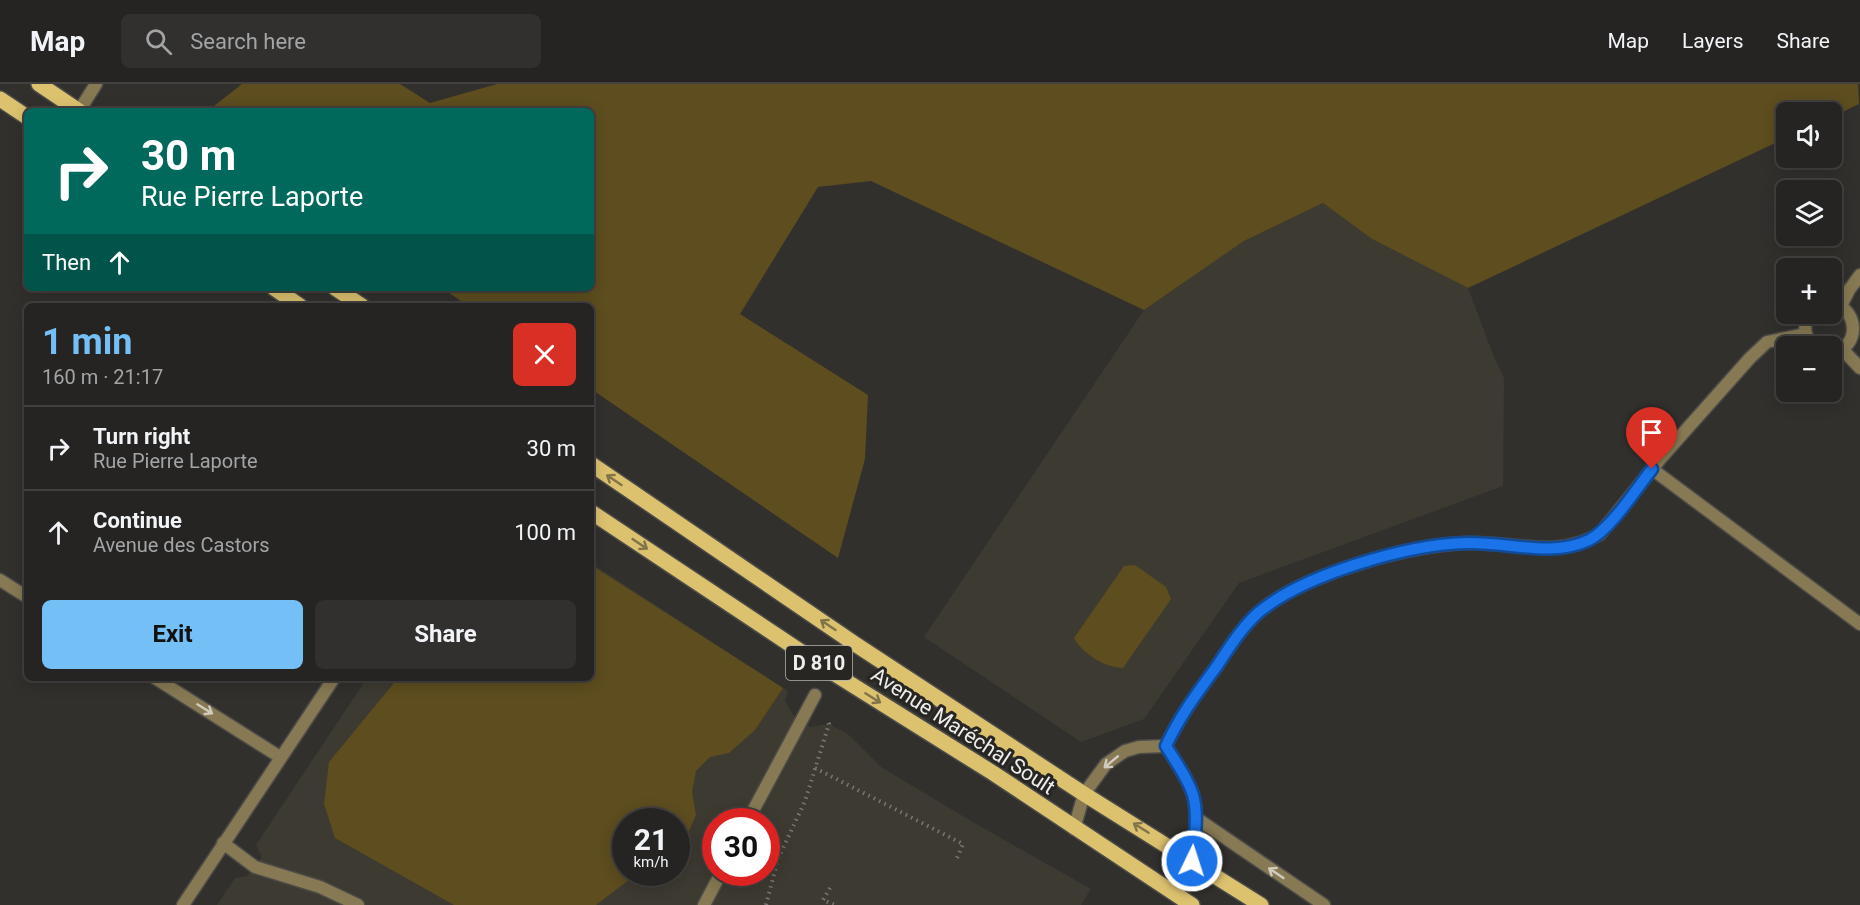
<!DOCTYPE html>
<html lang="en">
<head>
<meta charset="utf-8">
<style>
  body { margin:0; font-family:Roboto,sans-serif; background:#31302f; color:#f1f3f6; height:100vh; display:flex; flex-direction:column; font-size:22px; white-space:nowrap }
  * { box-sizing:border-box; margin:0 }
  p { font-size:20px; color:#a3a4a5 }
  .icon { flex:none; width:33px; height:33px; fill:none; stroke:currentColor; stroke-width:2; stroke-linecap:round; stroke-linejoin:round }
  .map { position:relative; flex:1; overflow:hidden }
  .panel { position:absolute; left:24px; top:219px; width:570px; height:378px; display:flex; flex-direction:column; background:#252422; border-radius:9px; box-shadow:0 3px 15px #0003,0 0 0 2px #424140 }
  .panel>* { flex:none }
  .banner { position:absolute; left:24px; top:24px; width:570px; height:183px; border-radius:9px; box-shadow:0 3px 15px #0003,0 0 0 2px #424140; background:#00695c; color:#fff; overflow:hidden }
  .controls { position:absolute; left:1776px; top:18px; display:grid; gap:12px }
  .controls a { display:grid; place-items:center; width:66px; height:66px; border-radius:9px; background:#252422; box-shadow:0 3px 15px #0003,0 0 0 2px #424140; font-size:30px }
  .speed { position:absolute; left:612px; top:724px; display:flex; gap:12px; font-size:30px; font-weight:700; text-align:center }
  .speed>* { display:grid; place-content:center; width:78px; height:78px; border-radius:50%; background:#252422; box-shadow:0 3px 15px #0003,0 0 0 2px #424140; line-height:1 }
  .speed small { font-size:15px; font-weight:400 }
  .speed .limit { border:9px solid #d22; background:#fff; color:#111 }
  .pin { position:absolute; display:grid; place-items:center; width:51px; height:51px; color:#fff; margin:-62px -26px; border-radius:50% 50% 50% 0; rotate:-45deg; box-shadow:0 0 6px #0007 }
  .pin .icon { rotate:45deg }
  .me { position:absolute; width:66px; margin:-33px; rotate:4deg; stroke-linejoin:round; filter:drop-shadow(0 0 4px #0008) }
  .turn { display:flex; align-items:center; gap:21px; height:126px; padding:0 18px; font-size:27px }
  .turn .icon { width:78px; height:78px; stroke-width:2.5 }
  .turn b { display:block; font-size:42px; line-height:51px }
  .then { display:flex; align-items:center; height:57px; padding:0 18px; background:#0003; gap:12px; font-size:22px }
  .round { display:grid; place-items:center; flex:none; width:63px; height:63px; border-radius:9px; background:#31302f }
  .headline { display:flex; align-items:center; justify-content:space-between; height:102px; padding:0 18px }
  h1 { font-size:36px; font-weight:700; line-height:45px; color:#74c0f6 }
  .action { display:flex; gap:12px; margin-top:auto; padding:12px 18px }
  .action a { flex:1; height:69px; border-radius:9px; background:#74c0f6; color:#111; font-size:24px; font-weight:700; line-height:69px; text-align:center }
  .action a+a { background:#31302f; color:#f1f3f6 }
  ul { padding:0; list-style:none }
  li { display:flex; align-items:center; gap:18px; height:84px; padding:0 18px; border-top:2px solid #424140 }
  li div { flex:1 }
  li b { display:block; font-size:22px }
  li em { font-style:normal }
  header { display:flex; align-items:center; gap:36px; box-sizing:border-box; height:84px; padding:0 30px; background:#252422; border-bottom:2px solid #424140 }
  header strong { font-size:28px }
  nav { display:flex; gap:33px; margin-inline-start:auto; font-size:21px }
  .search { width:420px; height:54px; background:#31302f; display:flex; align-items:center; gap:15px; box-sizing:border-box; padding:0 21px; border-radius:9px; color:#a3a4a5; font-size:22px }
  .map>svg:first-child { display:block }
  .built { fill:#3d3a31; fill-rule:evenodd }
  .green { fill:#5d4d1f }
  .lines { fill:none; stroke-linecap:round; stroke-linejoin:round }
  .service-casing { stroke:#4c4b48; stroke-width:15 }
  .minor-casing { stroke:#4c4b48; stroke-width:15 }
  .primary-casing { stroke:#4c4b48; stroke-width:18 }
  .path { stroke:#787775; stroke-width:4; stroke-dasharray:1.5 4.5; stroke-linecap:butt }
  .service { stroke:#867953; stroke-width:12 }
  .minor { stroke:#867953; stroke-width:12 }
  .primary { stroke:#dcc16f; stroke-width:15 }
  .oneway { stroke:#827449 }
  .oneway2 { stroke:#d0cbbe }
  .route-casing { stroke:#114b97; stroke-width:15 }
  .route { stroke:#1a73e8; stroke-width:10 }
  .labels { text-anchor:middle; dominant-baseline:central; stroke-width:6; stroke-linejoin:round; paint-order:stroke }
  .shield { fill:#272623; stroke:#b3b2b0; stroke-width:1.5 }
  .shield-label { font-size:20px; font-weight:bold; fill:#efeeec }
  .street-label { font-size:21px; fill:#efeeec; stroke:#272623 }
</style>
</head>
<body>
<header>
<strong>Map</strong>
<div class="search"><svg class="icon" aria-label="search" viewBox="0 0 24 24"><circle cx="10" cy="10" r="6"/><path d="M15 15l6 6"/></svg>Search here</div>
<nav><a>Map</a><a>Layers</a><a>Share</a></nav>
</header>
<div class="map">
<svg width="1860" height="821" viewBox="0 0 1860 821">
  <rect width="100%" height="100%" fill="#31302d"/>
  <g class="built">
    <polygon points="1323,119 1372,155 1468,204 1494,273 1504,294 1503,402 1239,499 1144,635 1081,658 924,553 1144,226 1244,157"/>
    <path d="M591 479 788 607 785 617 793 631 800 638 810 643 829 640 849 651 881 683 971 737 1091 805 1081 821H217L235 794 247 792 262 773 256 761 367 594H591ZM626 738H676V789H626ZM716 738H766V789H716Z"/>
  </g>
  <g class="green">
    <polygon points="242,0 400,0 430,19 497,0 1858,0 1859,20 1832,33 1832,28 1786,28 1786,54 1468,204 1372,155 1323,119 1244,157 1144,226 871,97 818,103 740,230 868,311 865,375 838,474 591,305 591,222 468,222 442,204 591,204 591,27 217,27 214,22"/>
    <polygon points="591,481 783,604 755,646 729,669 710,673 696,687 692,708 696,731 688,749 677,746 676,738 626,738 626,789 635,789 634,792 596,821 454,821 335,754 324,720 329,678 398,594 591,594"/>
    <path d="M1135 481 1166 503 1171 515 1123 584C1105 584 1083 570 1074 554L1124 482Z"/>
  </g>
  <g class="lines">
    <defs>
      <g id="service">
        <polyline points="79,27 96,0"/>
        <polyline points="747,738 815,611"/>
        <polyline points="223,759 255,783 320,803 358,821"/>
        <polyline points="704,821 721,789"/>
      </g>
      <g id="minor">
        <path d="M1832 219C1860 225 1860 265 1832 268"/>
        <polyline points="1841,222 1849,206 1860,191"/>
        <path d="M1809 230C1803 242 1804 252 1813 262"/>
        <polyline points="1842,265 1860,284"/>
        <polyline points="1652,385 1860,540"/>
        <polyline points="0,496 27,513"/>
        <polyline points="155,594 280,673"/>
        <path d="M1166 662C1179 633 1198 608 1217 582 1229 564 1242 543 1259 528 1304 490 1408 461 1467 459 1516 457 1554 476 1600 450L1661 374 1750 274 1767 258 1805 250"/>
        <path d="M1166 662C1175 677 1188 694 1193 711 1199 732 1194 756 1193 777"/>
        <polyline points="1196,734 1324,821"/>
        <polyline points="1074,745 1084,710 1106,680 1125,667 1139,663 1166,662"/>
        <polyline points="183,821 334,594"/>
      </g>
      <g id="primary">
        <polyline points="39,0 79,27"/>
        <polyline points="0,15 27,33"/>
        <polyline points="274,204 300,222"/>
        <polyline points="335,204 362,222"/>
        <polyline points="591,380 855,560 1084,710 1261,821"/>
        <polyline points="591,428 830,587 993,689 1192,821"/>
      </g>
    </defs>
    <use href="#service" class="service-casing"/>
    <use href="#minor" class="minor-casing"/>
    <use href="#primary" class="primary-casing"/>
    <g class="path">
      <polyline points="815,684 963,760 957,774"/>
      <polyline points="830,804 823,816 835,821"/>
      <polyline points="766,821 778,775 805,717 829,640 827,636"/>
    </g>
    <use href="#service" class="service"/>
    <use href="#minor" class="minor"/>
    <use href="#primary" class="primary"/>
  </g>
  <defs><path id="oneway-shaft" d="M-6 0H5M1.5-3L5.5 0L1.5 3" fill="none" stroke-width="1.6" stroke-linecap="round" stroke-linejoin="round" transform="scale(1.5)"/></defs>
  <g class="oneway">
    <use href="#oneway-shaft" transform="translate(614 396) rotate(-146)"/>
    <use href="#oneway-shaft" transform="translate(640 460) rotate(34)"/>
    <use href="#oneway-shaft" transform="translate(828 541) rotate(-146)"/>
    <use href="#oneway-shaft" transform="translate(873 614) rotate(32)"/>
    <use href="#oneway-shaft" transform="translate(1141 744) rotate(-148)"/>
  </g>
  <g class="oneway2">
    <use href="#oneway-shaft" transform="translate(205 625) rotate(32)"/>
    <use href="#oneway-shaft" transform="translate(1111 678) rotate(140)"/>
    <use href="#oneway-shaft" transform="translate(1276 789) rotate(-146)"/>
  </g>
  <g class="lines">
    <defs>
      <path id="route" d="M1192 777C1194 755 1199 732 1193 711 1188 694 1175 677 1166 662 1179 633 1198 608 1217 582 1229 564 1242 543 1259 528 1305 490 1409 460 1468 459 1508 458 1552 474 1589 456 1610 446 1637 404 1652 385"/>
    </defs>
    <use href="#route" class="route-casing"/>
    <use href="#route" class="route"/>
  </g>
  <g class="labels">
    <rect class="shield" x="786" y="562" width="66" height="34" rx="4.5"/>
    <g class="shield-label">
      <text x="819" y="579">D 810</text>
    </g>
    <g class="street-label">
      <text transform="translate(963 647) rotate(33)">Avenue Maréchal Soult</text>
    </g>
  </g>
</svg>
<div class="controls">
<a><svg class="icon" aria-label="sound" viewBox="0 0 24 24"><path d="M4 9h4l5-4v14l-5-4H4zM17 9q2 3 0 6"/></svg></a>
<a><svg class="icon" aria-label="layers" viewBox="0 0 24 24"><path d="M12 4l9 5-9 5-9-5zM3 14l9 5 9-5"/></svg></a>
<a>+</a>
<a>−</a>
</div>
<div class="speed"><div>21<small>km/h</small></div><div class="limit">30</div></div>
<div class="pin" style="left:1652px;top:385px;background:#d93025"><svg class="icon" aria-label="arrive" viewBox="0 0 24 24"><path d="M6 21V4h12l-3 4 3 4H6"/></svg></div>
<svg class="me" style="left:1192px;top:777px" viewBox="-20 -20 40 40"><circle r="17" fill="#1a73e8" stroke="#fff" stroke-width="3"/><path d="M0-11L8 9 0 5-8 9z" fill="#fff"/></svg>
<div class="banner">
<div class="turn"><svg class="icon" aria-label="right" viewBox="0 0 24 24"><path d="M7 20v-9h11M14 6l5 5-5 5"/></svg><div><b>30 m</b>Rue Pierre Laporte</div></div>
<div class="then">Then<svg class="icon" aria-label="ahead" viewBox="0 0 24 24"><path d="M12 20V5M6 11l6-6 6 6"/></svg></div>
</div>
<section class="panel">
<div class="headline"><div><h1>1 min</h1><p>160 m · 21:17</p></div><a class="round" style="background:#d93025;color:#fff"><svg class="icon" aria-label="close" viewBox="0 0 24 24"><path d="M6 6l12 12M18 6L6 18"/></svg></a></div>
<ul>
<li><svg class="icon" aria-label="right" viewBox="0 0 24 24"><path d="M7 20v-9h11M14 6l5 5-5 5"/></svg><div><b>Turn right</b><p>Rue Pierre Laporte</p></div><em>30 m</em></li>
<li><svg class="icon" aria-label="ahead" viewBox="0 0 24 24"><path d="M12 20V5M6 11l6-6 6 6"/></svg><div><b>Continue</b><p>Avenue des Castors</p></div><em>100 m</em></li>
</ul>
<div class="action"><a>Exit</a><a>Share</a></div>
</section>
</div>
</body>
</html>
